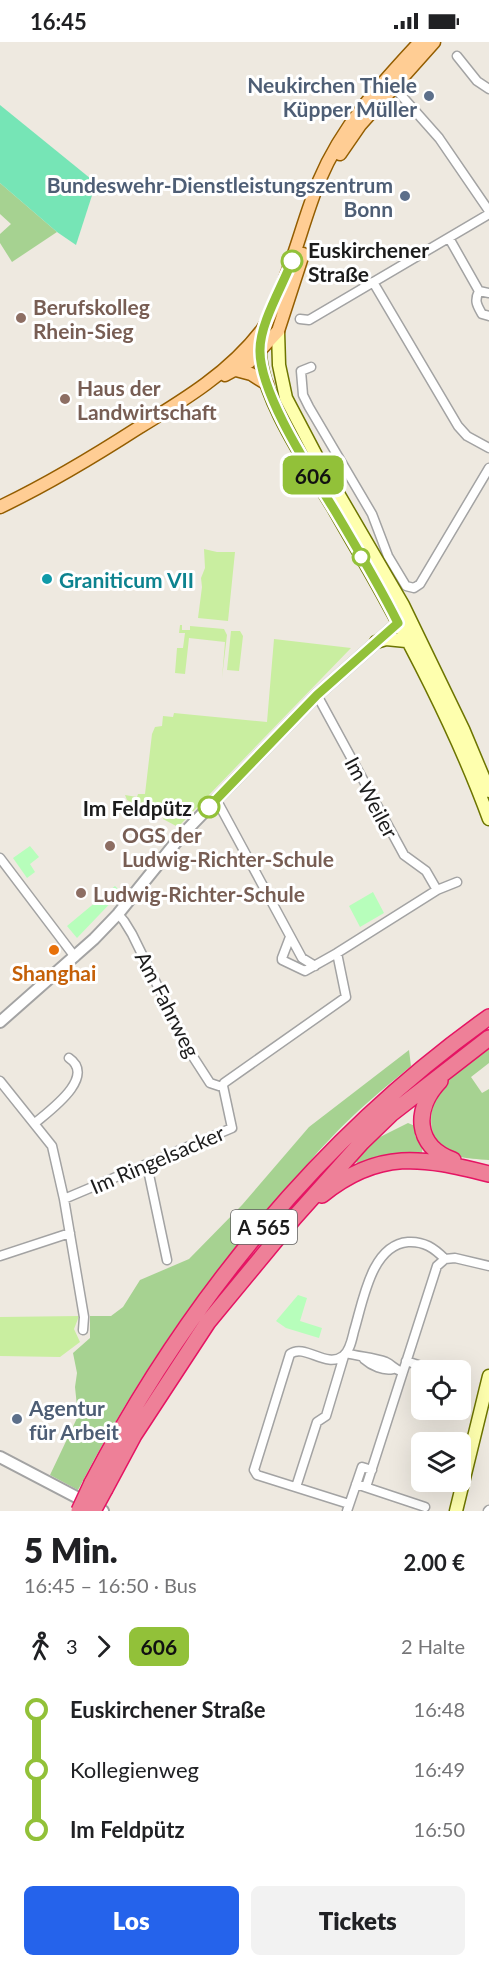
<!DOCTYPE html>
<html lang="de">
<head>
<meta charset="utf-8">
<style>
  :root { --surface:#fff; --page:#f2f2f2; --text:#202124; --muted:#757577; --accent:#2563eb }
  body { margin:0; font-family:Lato,sans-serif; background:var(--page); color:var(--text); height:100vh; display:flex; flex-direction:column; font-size:22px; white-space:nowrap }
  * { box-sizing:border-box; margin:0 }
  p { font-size:20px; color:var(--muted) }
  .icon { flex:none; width:33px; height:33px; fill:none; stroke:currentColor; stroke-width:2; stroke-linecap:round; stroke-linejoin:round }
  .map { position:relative; height:1469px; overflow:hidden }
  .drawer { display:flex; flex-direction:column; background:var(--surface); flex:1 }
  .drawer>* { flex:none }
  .badge { padding:0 12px; border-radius:9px; font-size:21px; line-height:39px }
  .fabs { position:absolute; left:411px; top:1318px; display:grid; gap:12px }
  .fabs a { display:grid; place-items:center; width:60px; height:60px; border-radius:9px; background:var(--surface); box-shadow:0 6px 24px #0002; font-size:30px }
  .map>.badge { position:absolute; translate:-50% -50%; box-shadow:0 0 0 3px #fff }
  .legs { display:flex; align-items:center; gap:9px; height:66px; padding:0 24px; font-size:20px }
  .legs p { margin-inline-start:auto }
  .head { display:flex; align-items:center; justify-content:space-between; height:102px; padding:0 24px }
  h1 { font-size:33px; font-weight:800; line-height:45px }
  .button { display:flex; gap:12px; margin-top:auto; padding:12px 24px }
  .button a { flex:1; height:69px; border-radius:9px; background:var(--accent); color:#fff; font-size:24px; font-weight:800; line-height:69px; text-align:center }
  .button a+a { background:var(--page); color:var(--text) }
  ul { padding:0 24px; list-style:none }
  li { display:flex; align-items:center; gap:21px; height:60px; font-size:22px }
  li i { display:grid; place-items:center; width:9px; height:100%; margin:0 8px; background:currentColor }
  li i::after { content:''; width:15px; height:15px; margin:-8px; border:4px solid; border-radius:50%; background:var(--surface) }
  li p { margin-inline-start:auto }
  li:first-child i { background:linear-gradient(#0000 50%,currentColor 0) }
  li:last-child i { background:linear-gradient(currentColor 50%,#0000 0) }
  .status { display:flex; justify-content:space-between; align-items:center; height:42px; padding:0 30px; background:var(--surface); direction:ltr }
  .status svg { height:16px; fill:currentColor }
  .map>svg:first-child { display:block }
  .grass { fill:#c9eea0 }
  .forest { fill:#a6d291 }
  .park { fill:#b7febb }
  .pitch { fill:#76e5b6 }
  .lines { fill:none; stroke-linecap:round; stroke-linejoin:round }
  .minor-casing { stroke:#a3a3a3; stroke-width:11 }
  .tertiary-casing { stroke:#a3a3a3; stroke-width:14 }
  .secondary-casing { stroke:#6d7500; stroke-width:15 }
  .primary-casing { stroke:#935d00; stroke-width:15 }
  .motorway-casing { stroke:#e51463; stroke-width:18 }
  .minor { stroke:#fff; stroke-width:8 }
  .tertiary { stroke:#fff; stroke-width:10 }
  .secondary { stroke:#feffae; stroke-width:12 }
  .primary { stroke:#ffcd94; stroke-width:12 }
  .motorway { stroke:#ee8098; stroke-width:15 }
  .motorway-bridge-casing { stroke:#e51463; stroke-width:18; stroke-linecap:butt }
  .motorway-bridge { stroke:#ee8098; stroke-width:15 }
  .line-1-casing { stroke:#fff; stroke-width:14 }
  .line-1 { stroke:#92c139; stroke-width:9 }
  .service-dot { fill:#5c6f8a; stroke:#fff; stroke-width:2 }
  .stop-1-dot { fill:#fff; stroke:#92c139; stroke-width:3 }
  .education-dot { fill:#8d6e63; stroke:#fff; stroke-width:2 }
  .culture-dot { fill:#0f9aa8; stroke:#fff; stroke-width:2 }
  .food-dot { fill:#e8710a; stroke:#fff; stroke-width:2 }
  .labels { text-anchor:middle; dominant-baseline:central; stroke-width:6; stroke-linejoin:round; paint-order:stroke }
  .shield { fill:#fff; stroke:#606060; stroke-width:1.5 }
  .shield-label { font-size:20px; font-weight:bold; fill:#1c1c1c }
  .service-label { font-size:21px; font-weight:bold; fill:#4e5e75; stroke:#fff; text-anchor:end }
  .stop-label { font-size:21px; font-weight:bold; fill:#1c1c1c; stroke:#fff; text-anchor:start }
  .education-label { font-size:21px; font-weight:bold; fill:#785e54; stroke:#fff; text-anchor:start }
  .culture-label { font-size:21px; font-weight:bold; fill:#0d838f; stroke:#fff; text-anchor:start }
  .street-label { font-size:21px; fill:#1c1c1c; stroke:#fff }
  .food-label { font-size:21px; font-weight:bold; fill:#c56008; stroke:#fff }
</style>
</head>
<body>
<div class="status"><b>16:45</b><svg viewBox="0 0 49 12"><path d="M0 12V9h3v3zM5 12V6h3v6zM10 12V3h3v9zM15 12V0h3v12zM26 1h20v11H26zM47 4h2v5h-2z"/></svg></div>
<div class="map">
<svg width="489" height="1469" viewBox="0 0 489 1469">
  <rect width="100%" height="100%" fill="#eee9e0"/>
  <path class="grass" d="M204,507l13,3h18l-7,69 -30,-3 4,-31 -1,-9 4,-10z
    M180,583h2v5h8v-4l34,3 3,6 -5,43 3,-36 -36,-4 -4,36 -10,-1 2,-25h6l2,-15h-6z
    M231,589h9l3,5 -4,35 -12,-1z
    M274,597l77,9 -173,179 -15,-8 1,-2 -6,-3 2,-4 -4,-2 -3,5 -26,-13 -2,-5 12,2 1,-3h7l7,-60 3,-7 7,-1 1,-10 10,1 1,-4 93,9z
    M79,1274l-5,13 6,13 -20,15 -60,-1v-39z"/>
  <path class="forest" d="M0,141l57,49 -45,30 -12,-19v-9l11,-10 -11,-10z
    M489,1007v14l-18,14 11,16 7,-4v71c-11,-1 -22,-1 -32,-4 -29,-9 -32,-42 -17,-65 9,-14 35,-32 49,-42z
    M409,1008l2,16c-28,23 -56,46 -81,73 -15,15 -28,32 -42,48 -85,93 -152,191 -210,303l-28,-15 28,-59 -3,-29 2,-14 -4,-20 17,-15v-22h21l12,-9 17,-27 49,-21 53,-54 67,-78z
    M408,1081l7,3v10l8,7 -1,10 -63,12 -3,-3v-5l14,-15z"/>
  <path class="park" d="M30,804l9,11 -9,7 5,8 -8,6 -14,-20z
    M115,844l6,6 -44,46 -10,-12z
    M373,850l11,21 -24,14 -11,-21z
    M298,1253l9,3 -7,23 22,7 -3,10 -33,-10 -10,-7z"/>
  <path class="pitch" d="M0,63l96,78 -20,62 -19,-13 -57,-49z"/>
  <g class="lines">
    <g class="minor-casing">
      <path id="minor" d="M457,14l20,25 12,8
        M392,43l47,53 50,73
        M449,196l30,53
        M373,240l85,144 9,10 22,12
        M489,251l-10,-2c-5,10 -2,14 3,23l7,2
        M300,277l9,1 180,-106
        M311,325l-10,4 2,24 6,12 63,107 16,42 18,30 8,2 6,-4 69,-116
        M317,653l87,160 22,16 11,19
        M216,757l86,159 13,8
        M0,816l75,99
        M118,872l6,7 8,13 58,118 20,31 9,3h4
        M290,895l-8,21v2l23,11 32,-18
        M0,1039l52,65 12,53 20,118 -1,13
        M35,1081c14,-12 62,-46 34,-65
        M147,1123l20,95
        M64,1157l168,-71 -9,-42 1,-3 122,-86 -9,-44 100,-63 20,-8
        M0,1214l70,-23
        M346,1311c14,4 27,4 40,9 7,3 7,7 17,10
        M364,1317c8,7 19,12 29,10
        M406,1319l31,10
        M356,1442l69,23
        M296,1445l21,-65 9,-6 18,-60
        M366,1445l71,-221 8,-7 10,-1 34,8
        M349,1462l-92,-29 -3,-5 36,-116c15,-11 36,15 53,2 7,-5 9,-17 11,-25 9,-29 17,-86 54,-89 16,-1 26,6 37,17
        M347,1469l15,-44 10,3
        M488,1469l1,-1"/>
    </g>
    <g class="tertiary-casing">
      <path id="tertiary" d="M0,980l94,-83 24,-25 63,-78 83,-86 53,-55 81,-72
        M0,1415l103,54"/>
    </g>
    <g class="secondary-casing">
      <path id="secondary" d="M278,289l1,34 7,33 32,61 85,146 60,124 26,62
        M260,303c-4,46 50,124 74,164 18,32 37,63 54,95 38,69 74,141 101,215
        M376,600l10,-3 20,2
        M456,1469l33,-135"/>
    </g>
    <g class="primary-casing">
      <path id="primary" d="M340,112l20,-29 74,-83
        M236,328l15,4 16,10
        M225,333l24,-13 29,-31 25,-77
        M0,465c48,-23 93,-50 138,-79 46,-28 91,-55 124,-98 6,-8 10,-20 14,-29 18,-39 27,-81 43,-120 23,-55 61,-96 101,-139"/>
    </g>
    <g class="motorway-casing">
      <path id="motorway" d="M440,1039c-26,27 -26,65 13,79
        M322,1153c57,-46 100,-38 167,-21
        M92,1441c95,-182 230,-347 397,-466
        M105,1447l29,-54 74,-113 86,-104 68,-76 29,-28 98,-76"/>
    </g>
    <use href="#minor" class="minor"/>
    <use href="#tertiary" class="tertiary"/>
    <use href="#secondary" class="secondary"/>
    <use href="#primary" class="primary"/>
    <use href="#motorway" class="motorway"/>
    <g class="motorway-bridge-casing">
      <path id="motorway-bridge" d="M79,1469l13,-28
        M93,1469l12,-22"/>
    </g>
    <use href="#motorway-bridge" class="motorway-bridge"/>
  </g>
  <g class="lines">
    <g class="line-1-casing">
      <path id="line-1" d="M209,765l108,-112 81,-72c-19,-38 -41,-75 -63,-112 -23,-38 -76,-118 -75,-161 0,-27 22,-63 32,-89"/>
    </g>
    <use href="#line-1" class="line-1"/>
  </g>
  <g class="service-dot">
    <circle cx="429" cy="54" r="6"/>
    <circle cx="405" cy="154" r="6"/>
    <circle cx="17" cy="1377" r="6"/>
  </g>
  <g class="stop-1-dot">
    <circle cx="292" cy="219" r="10"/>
    <circle cx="361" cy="515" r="8"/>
    <circle cx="209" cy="765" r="10"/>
  </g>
  <g class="education-dot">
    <circle cx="21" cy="276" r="6"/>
    <circle cx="65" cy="357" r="6"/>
    <circle cx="110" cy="804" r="6"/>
    <circle cx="81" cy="851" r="6"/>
  </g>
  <circle class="culture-dot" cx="47" cy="537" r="6"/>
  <circle class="food-dot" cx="54" cy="908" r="6"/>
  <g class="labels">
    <rect class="shield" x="231" y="1168" width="66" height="34" rx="4.5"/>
    <g class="shield-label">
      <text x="264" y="1185">A 565</text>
    </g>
    <g class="service-label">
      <text x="417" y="42">Neukirchen Thiele<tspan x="417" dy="24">Küpper Müller</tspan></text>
      <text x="393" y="142">Bundeswehr-Dienstleistungszentrum<tspan x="393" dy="24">Bonn</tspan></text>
      <text x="29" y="1365" text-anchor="start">Agentur<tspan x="29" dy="24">für Arbeit</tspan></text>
    </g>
    <g class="stop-label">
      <text x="308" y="207">Euskirchener<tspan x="308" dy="24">Straße</tspan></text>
      <text x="192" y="765" text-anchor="end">Im Feldpütz</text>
    </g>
    <g class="education-label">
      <text x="33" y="264">Berufskolleg<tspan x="33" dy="24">Rhein-Sieg</tspan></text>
      <text x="77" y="345">Haus der<tspan x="77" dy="24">Landwirtschaft</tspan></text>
      <text x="122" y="792">OGS der<tspan x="122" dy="24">Ludwig-Richter-Schule</tspan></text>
      <text x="93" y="851">Ludwig-Richter-Schule</text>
    </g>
    <g class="culture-label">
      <text x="59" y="537">Graniticum VII</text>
    </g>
    <g class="street-label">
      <text transform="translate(372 755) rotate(62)">Im Weiler</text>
      <text transform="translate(168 962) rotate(63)">Am Fahrweg</text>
      <text transform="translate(157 1117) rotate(-23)">Im Ringelsacker</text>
    </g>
    <g class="food-label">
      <text x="54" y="930">Shanghai</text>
    </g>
  </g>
</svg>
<div class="fabs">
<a><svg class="icon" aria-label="locate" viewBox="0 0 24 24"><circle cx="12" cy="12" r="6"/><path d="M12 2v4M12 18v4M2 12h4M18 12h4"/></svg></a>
<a><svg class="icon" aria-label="layers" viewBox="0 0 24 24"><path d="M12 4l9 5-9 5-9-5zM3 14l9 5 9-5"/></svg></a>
</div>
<b class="badge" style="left:313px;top:433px;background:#92c139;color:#111">606</b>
</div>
<section class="drawer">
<div class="head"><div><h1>5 Min.</h1><p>16:45 – 16:50 · Bus</p></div><b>2.00 €</b></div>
<div class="legs"><svg class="icon" aria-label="walk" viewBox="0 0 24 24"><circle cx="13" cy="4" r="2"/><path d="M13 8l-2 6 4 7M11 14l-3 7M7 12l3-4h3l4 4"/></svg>3<svg class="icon" aria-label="forward" viewBox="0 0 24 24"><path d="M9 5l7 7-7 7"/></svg><b class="badge" style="background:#92c139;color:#111">606</b><p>2 Halte</p></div>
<ul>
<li><i style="color:#92c139"></i><b>Euskirchener Straße</b><p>16:48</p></li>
<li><i style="color:#92c139"></i><span>Kollegienweg</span><p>16:49</p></li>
<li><i style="color:#92c139"></i><b>Im Feldpütz</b><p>16:50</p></li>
</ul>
<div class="button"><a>Los</a><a>Tickets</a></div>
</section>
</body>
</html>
